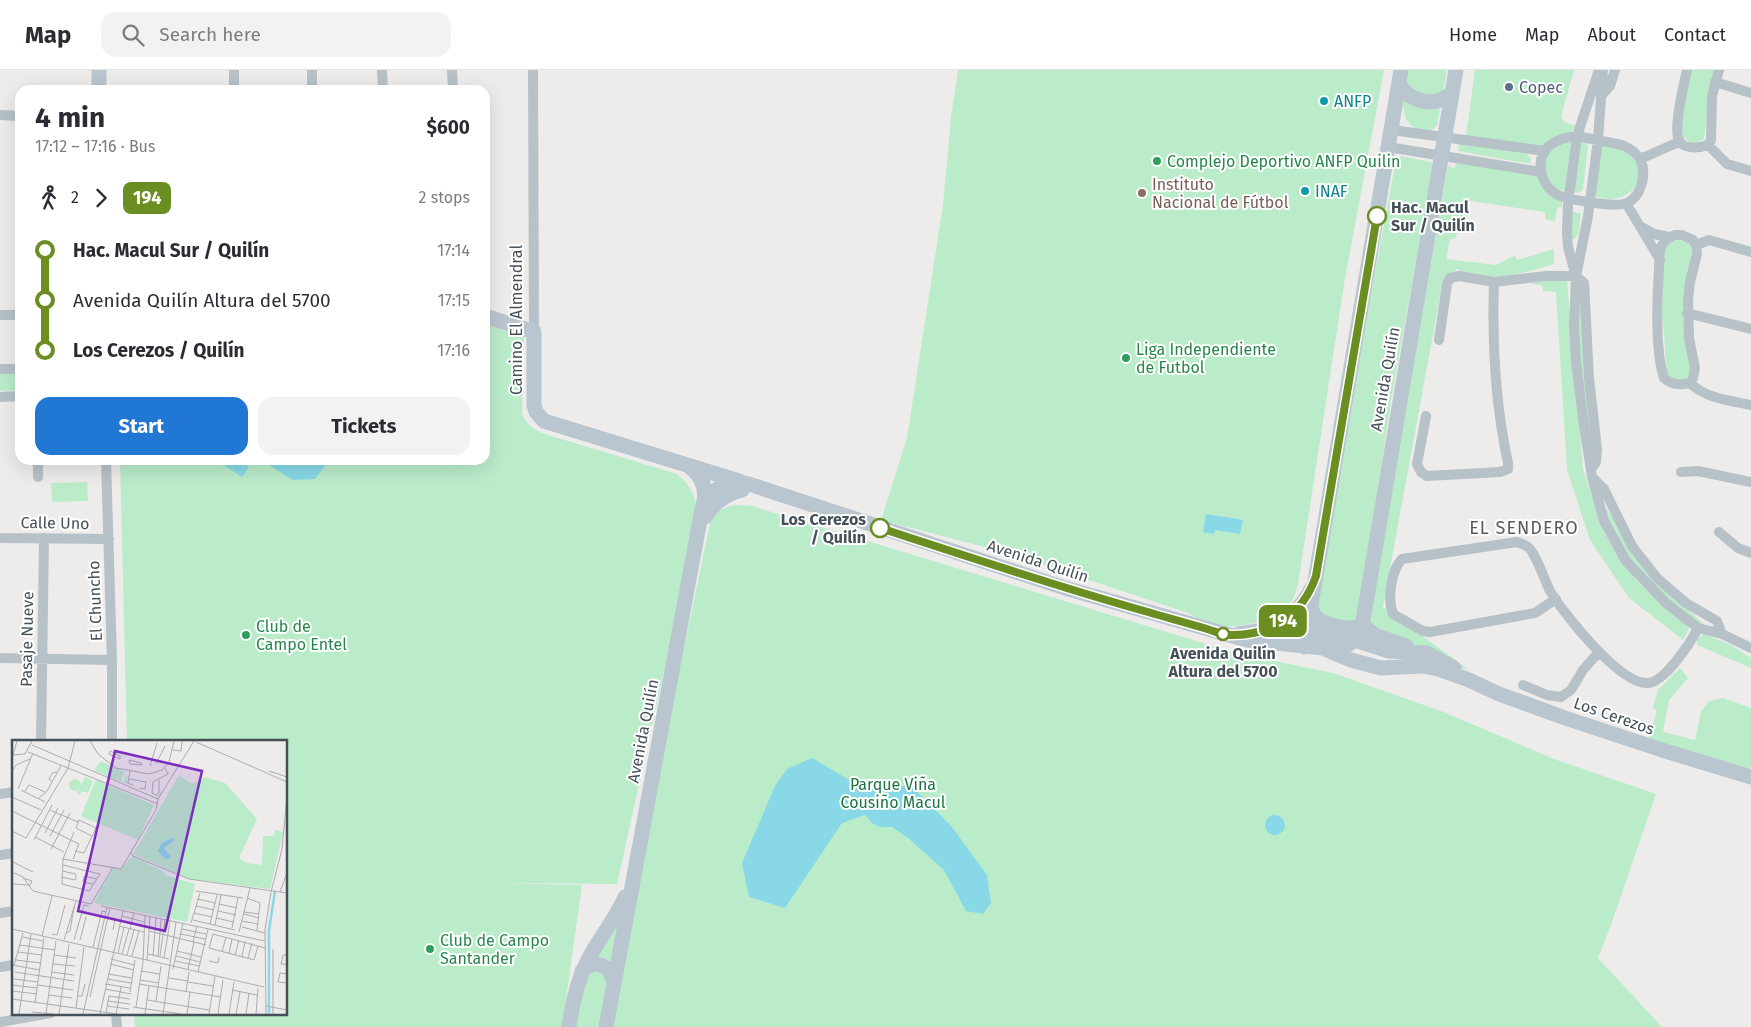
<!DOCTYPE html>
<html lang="en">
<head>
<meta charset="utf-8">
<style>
  :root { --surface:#fff; --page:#f2f2f3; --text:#2b2b33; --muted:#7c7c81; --line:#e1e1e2; --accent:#2078d4 }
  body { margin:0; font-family:"Fira Sans",sans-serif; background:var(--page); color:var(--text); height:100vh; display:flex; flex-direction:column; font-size:19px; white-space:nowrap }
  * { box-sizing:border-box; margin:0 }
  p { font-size:16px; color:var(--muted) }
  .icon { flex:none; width:28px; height:28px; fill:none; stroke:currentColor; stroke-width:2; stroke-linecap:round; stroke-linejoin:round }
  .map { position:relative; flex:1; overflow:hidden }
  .sheet { position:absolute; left:15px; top:15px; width:475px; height:380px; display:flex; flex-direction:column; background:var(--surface); border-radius:15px; box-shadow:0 5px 20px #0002 }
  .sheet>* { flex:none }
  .badge { padding:0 10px; border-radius:8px; font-size:18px; line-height:32px }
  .map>.badge { position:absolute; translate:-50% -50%; box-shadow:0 0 0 2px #fff }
  .legs { display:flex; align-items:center; gap:8px; height:55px; padding:0 20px; font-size:16px }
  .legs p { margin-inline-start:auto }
  .headline { display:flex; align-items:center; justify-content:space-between; height:85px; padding:0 20px }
  h1 { font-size:28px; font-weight:700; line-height:38px }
  .cta { display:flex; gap:10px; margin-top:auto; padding:10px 20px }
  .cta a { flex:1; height:58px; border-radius:15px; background:var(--accent); color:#fff; font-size:20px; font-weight:700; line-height:58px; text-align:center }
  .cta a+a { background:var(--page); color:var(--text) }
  ul { padding:0 20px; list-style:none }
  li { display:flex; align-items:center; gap:18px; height:50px; font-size:19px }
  li i { display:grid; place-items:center; width:8px; height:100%; margin:0 6px; background:currentColor }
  li i::after { content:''; width:12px; height:12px; margin:-6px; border:4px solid; border-radius:50%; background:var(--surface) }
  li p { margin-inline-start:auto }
  li:first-child i { background:linear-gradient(#0000 50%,currentColor 0) }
  li:last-child i { background:linear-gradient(currentColor 50%,#0000 0) }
  header { display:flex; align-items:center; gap:30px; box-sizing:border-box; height:70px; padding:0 25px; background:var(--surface); border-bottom:1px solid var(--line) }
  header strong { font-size:24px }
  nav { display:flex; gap:28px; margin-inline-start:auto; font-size:18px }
  .search { width:350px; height:45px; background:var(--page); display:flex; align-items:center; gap:12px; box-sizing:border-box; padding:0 18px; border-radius:15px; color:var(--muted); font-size:19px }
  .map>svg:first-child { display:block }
  .green { fill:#baecca }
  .water { fill:#88d8e7 }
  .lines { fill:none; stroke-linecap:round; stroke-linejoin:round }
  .street { stroke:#b7c1c8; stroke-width:10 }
  .secondary { stroke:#b9c5cf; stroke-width:15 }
  .line-1-casing { stroke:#fff; stroke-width:11 }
  .line-1 { stroke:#6b8e23; stroke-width:8 }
  .service-dot { fill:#5c6f8a; stroke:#fff; stroke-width:2 }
  .culture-dot { fill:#0f9aa8; stroke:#fff; stroke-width:2 }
  .leisure-dot { fill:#2e9e5b; stroke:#fff; stroke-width:2 }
  .education-dot { fill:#8d6e63; stroke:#fff; stroke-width:2 }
  .stop-1-dot { fill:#fff; stroke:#6b8e23; stroke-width:2.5 }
  .labels { text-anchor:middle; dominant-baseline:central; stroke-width:4; stroke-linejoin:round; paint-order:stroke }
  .service-label { font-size:16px; fill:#4e5e75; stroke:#fff; text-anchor:start }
  .culture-label { font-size:16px; fill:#0d838f; stroke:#fff; text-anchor:start }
  .leisure-label { font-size:16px; fill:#27864d; stroke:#fff; text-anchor:start }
  .education-label { font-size:16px; fill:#785e54; stroke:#fff; text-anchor:start }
  .stop-label { font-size:16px; font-weight:bold; fill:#455058; stroke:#fff; text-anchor:start }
  .street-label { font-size:16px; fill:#455058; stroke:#fff }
  .park-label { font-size:16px; fill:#1a7542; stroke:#fff }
  .neighbourhood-label { font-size:18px; letter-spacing:1px; fill:#585c60; stroke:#fff }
  .inset-river { fill:none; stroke:#88d8e7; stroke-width:2.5 }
  .inset-road { fill:none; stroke:#aaadb0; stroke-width:1 }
  .view { fill:#7b2cbf; fill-opacity:0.15; stroke:#7b2cbf; stroke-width:2.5 }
  .inset-edge { fill:none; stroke:#455058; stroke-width:2.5 }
</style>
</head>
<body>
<header>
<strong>Map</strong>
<div class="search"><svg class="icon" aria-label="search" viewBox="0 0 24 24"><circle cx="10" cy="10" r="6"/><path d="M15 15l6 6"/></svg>Search here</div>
<nav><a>Home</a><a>Map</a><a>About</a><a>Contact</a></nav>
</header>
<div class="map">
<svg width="1751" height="957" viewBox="0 0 1751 957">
  <rect width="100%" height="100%" fill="#eeebeb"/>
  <path class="green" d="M958,0h426l-39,208 -47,306c-1,5 -3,10 -5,15 -10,18 -48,29 -67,27 -15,-2 -28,-8 -41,-14l-174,-58 -130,-34 26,-82 36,-233 8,-88z
    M1408,0h39l-10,55 -6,6c-5,0 -11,0 -15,-2 -20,-10 -11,-42 -8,-59z
    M1475,0h99l-13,46 3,6 15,5 -37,21 -76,-12z
    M1691,0h24l-4,15 -7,54 -6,3 -8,1 -10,-9z
    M1565,70l6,2 -6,50 -14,-7 -5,-6 -2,-21 2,-6z
    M1583,72l3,1 2,3 -5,43 -4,4 -5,-2 6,-47z
    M1459,73l68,11 4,5 -1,4h-5l-67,-12z
    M1602,76c9,2 19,2 26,7 27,20 3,56 -33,43z
    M1400,86l31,6 2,5 -41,228 -34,225 -5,5 -38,-12 -2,-9 83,-445z
    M1456,90l82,14 24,24v9l-5,1 -2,13 -10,-2v-7l-75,-11 -5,29 -7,-1 -3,10h-5l-4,20 50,6 19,-10 2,5 37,-11v15c-30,9 -67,21 -97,5l-14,11 -60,327 87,64 -94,-31 -7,-5 2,-29 77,-440 7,2z
    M1572,142l9,1 -2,18 -4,8 -4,1z
    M1679,170l11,4c5,10 -4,30 -5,42 -5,29 1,56 6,83 -2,14 -15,13 -24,5l-4,-52 -1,-3 2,-71 5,-7z
    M1564,209l3,2 16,188 21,64 33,48 49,42 3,6 -6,11 -54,-42 -39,-58 -23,-70 -11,-178 -13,-1v-5l-13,-3z
    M1581,215l11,173 -12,-96 -2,-36z
    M485,254l39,13 -2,77c5,11 11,15 23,20l132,40c15,12 20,25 21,44l-81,366 -119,-1 84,2 -20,142h-427l-1,-14h152v-272h-159l-7,-281h365z
    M0,304h20v16l-20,1z
    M87,412l1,19 -36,1 -1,-19z
    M1601,431l55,80 52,47 -9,-1 -72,-67 -22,-39z
    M738,435l15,1 12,4 471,143 97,20 108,38 113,48 102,35 -45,131 -13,33 64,69h-1049l62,-336 35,-168c7,-12 14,-17 28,-18z
    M1704,564l25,10 22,14v10l-54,-23v-6z
    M1680,598l8,10 -19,22 -6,32 32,8 6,-28 8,-11 14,-3 28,10v56l-3,10 -100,-33 9,-30 -4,-4 5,-17z
    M618,856l-7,39 -16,-5z
    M595,899l13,8 -6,50h-26c3,-16 6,-48 19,-58z"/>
  <path class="water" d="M229,390h9l11,7 -7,10 -17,-11z
    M261,390h68l-14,19 -22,1z
    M1206,444l37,6 -3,14 -25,-4 -1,4 -11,-2z
    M812,688l54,32 45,-5 41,42 35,48 4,28 -8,11 -17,-3 -22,-41 -36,-32 -16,-11h-12l-8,-4 -7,-8 -23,8 -57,85 -36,-11 -7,-34 33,-77 12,-17z
    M1265 755a10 10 0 1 1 20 0a10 10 0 1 1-20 0Z"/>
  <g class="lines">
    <path class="street" d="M312,0v20
      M382,0l1,20
      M452,0l1,20
      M533,0l1,262
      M1603,0l-5,70 -10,76 -12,60 -2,51 2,35 8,64 8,51 12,44 22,40 40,42 32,25 24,6 29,14
      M1687,0c-3,14 -14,58 -8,70 4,10 20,8 29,5l3,-5 1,-44 7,-26
      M1715,12l36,11
      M234,20v-20
      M1601,26l9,-10 5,-16
      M0,45l20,1
      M1392,60l153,21
      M1577,66l45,9c7,3 14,7 18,14 7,14 2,37 -13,44 -10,5 -58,-3 -69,-8 -8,-4 -14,-12 -16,-20 -7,-26 13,-37 35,-39z
      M1708,75l19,19 24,7
      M1388,77l153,25
      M1640,89l39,-17
      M1626,133l34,57
      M1640,156l14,8 15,3
      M1675,165h7l11,5 3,5 1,9 -7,28 -2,18 1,38 6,30 -2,10 -3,5c-10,2 -18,2 -26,-5 -9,-27 -7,-78 -5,-108 0,-7 0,-16 2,-23 3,-6 8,-10 14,-12z
      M1696,175l13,-5 42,12
      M1575,203l-7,-26 -1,-14 1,-29 9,-68 22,-66
      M1576,206l8,7 5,95 8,71 -1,13 -5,7
      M1687,243l64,16
      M0,245h20
      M1439,270l8,-56 3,-6 9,-2 35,6 52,-6h30
      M0,299h20
      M1690,313c15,15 40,18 61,22
      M0,327l20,-1
      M1426,346l-9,48 4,8 6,4 73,-4 8,-3v-6c-13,-60 -16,-121 -14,-181
      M38,390v17
      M106,390l6,200v81
      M1681,402l17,-1 53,11
      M1593,408l11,11 28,57 25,32 29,25 31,18 5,13
      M1719,462l19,16 13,5
      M0,468l109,1
      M1556,529l-21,14 -105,19 -7,-1 -30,-17c-6,-16 -2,-43 9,-55l115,-17c3,1 8,3 11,5 7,5 17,34 22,44 14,23 70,94 98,92 17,-1 43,-41 50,-55
      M0,588l112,2
      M1523,615l24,10 14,2 10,-7 12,-20 16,-18
      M41,671l3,-203
      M0,724l14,-2
      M0,785l14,-2
      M0,843l14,-2
      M0,897l14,-2
      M116,943l1,14
      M0,952l51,-9"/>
    <path class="secondary" d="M99,0v20
      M1399,14c12,19 35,24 53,9
      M485,246l49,16v73l2,7 8,9 195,60
      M704,431c11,-14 27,-21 45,-17l316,104 182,52 76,8 26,-4 6,-4 6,-9 5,-28 90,-533
      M705,447c9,-14 20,-23 37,-27
      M1311,538l4,9c10,8 36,15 47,8
      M1362,555l13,10 31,11
      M1269,559c18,-9 33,-21 42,-40
      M1239,564l30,-5 38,2 48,9 34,11 38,2 27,15
      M1304,577l97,-577
      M1325,579l26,11 30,8 42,-2 15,3 31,11 30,14 66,24 97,32 89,27
      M582,901l9,-7c14,-1 21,7 23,20
      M569,957c3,-23 8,-46 19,-67 11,-22 27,-40 37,-63
      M606,957l96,-518c6,-17 2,-31 -12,-42"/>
  </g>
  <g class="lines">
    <g class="line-1-casing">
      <path id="line-1" d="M880,458c89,29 178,59 268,84 20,6 39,11 59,17 7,2 15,6 22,6 42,1 73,-19 87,-59l61,-360"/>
    </g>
    <use href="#line-1" class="line-1"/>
  </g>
  <circle class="service-dot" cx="1509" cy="17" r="5"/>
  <g class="culture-dot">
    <circle cx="1324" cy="31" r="5"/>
    <circle cx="1305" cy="121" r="5"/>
  </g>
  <g class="leisure-dot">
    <circle cx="1157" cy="91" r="5"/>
    <circle cx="1126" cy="288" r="5"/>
    <circle cx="246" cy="565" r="5"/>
    <circle cx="430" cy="879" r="5"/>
  </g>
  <circle class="education-dot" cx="1142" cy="123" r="5"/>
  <g class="stop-1-dot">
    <circle cx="1377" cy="146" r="9"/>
    <circle cx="880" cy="458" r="9"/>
    <circle cx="1223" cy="564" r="6"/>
  </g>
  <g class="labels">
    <g class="service-label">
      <text x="1519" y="17">Copec</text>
    </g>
    <g class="culture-label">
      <text x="1334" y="31">ANFP</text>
      <text x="1315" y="121">INAF</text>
    </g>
    <g class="leisure-label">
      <text x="1167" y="91">Complejo Deportivo ANFP Quilin</text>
      <text x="1136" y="279">Liga Independiente<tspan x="1136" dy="18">de Futbol</tspan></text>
      <text x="256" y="556">Club de<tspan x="256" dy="18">Campo Entel</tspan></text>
      <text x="440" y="870">Club de Campo<tspan x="440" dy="18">Santander</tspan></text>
    </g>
    <g class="education-label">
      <text x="1152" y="114">Instituto<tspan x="1152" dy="18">Nacional de Fútbol</tspan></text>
    </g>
    <g class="stop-label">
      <text x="1391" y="137">Hac. Macul<tspan x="1391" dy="18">Sur / Quilín</tspan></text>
      <text x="866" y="449" text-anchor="end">Los Cerezos<tspan x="866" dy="18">/ Quilín</tspan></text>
      <text x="1223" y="583" text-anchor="middle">Avenida Quilín<tspan x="1223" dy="18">Altura del 5700</tspan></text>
    </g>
    <g class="street-label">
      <text transform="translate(516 250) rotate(-90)">Camino El Almendral</text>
      <text transform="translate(1385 309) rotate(-80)">Avenida Quilín</text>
      <text transform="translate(55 453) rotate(1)">Calle Uno</text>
      <text transform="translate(1038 491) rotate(18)">Avenida Quilín</text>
      <text transform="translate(95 531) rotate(-92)">El Chuncho</text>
      <text transform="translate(27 569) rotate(-89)">Pasaje Nueve</text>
      <text transform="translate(1614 646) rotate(19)">Los Cerezos</text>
      <text transform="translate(643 661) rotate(-79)">Avenida Quilín</text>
    </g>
    <g class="park-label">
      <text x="893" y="714">Parque Viña<tspan x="893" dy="18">Cousiño Macul</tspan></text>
    </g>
    <g class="neighbourhood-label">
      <text x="1524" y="458">EL SENDERO</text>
    </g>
  </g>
  <g transform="translate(12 670)">
    <rect width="275" height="275" fill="#eeebeb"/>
    <path d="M89,21l24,11 -4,7 3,3 3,-9 1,11 28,12 8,-7 -5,8 -42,-17 3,-8 -4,8 -22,-10zM167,35l13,9 13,-7 20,6 32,36 -18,39 7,5 16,2 1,-29h11l1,-6 8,2 -13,57 -81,-10 -56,-25zM73,37l8,4 -5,12 -6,-2 -3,4 -2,-1zM57 45a6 6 0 1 1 12 0a6 6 0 1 1-12 0ZM84,40l58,25 -16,35 -57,-24zM120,116l33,16v3l30,9 -8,38 -93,-19 19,-35 7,2z" fill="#baecca"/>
    <path d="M160,98l3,2 -11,8 7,9 -5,3 -8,-9 4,-8z" fill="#88d8e7"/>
    <path class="inset-river" d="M257,274v-84l6,-39"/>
    <path class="inset-road" d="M78,1l8,13 18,14 33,6 13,-4 7,-8 5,-21M184,2l91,40M20,5l126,54 -2,11 -25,42 2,4 56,23 98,14M161,10l8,1 1,-10M98,11l10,5v3l-11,-5zM16,12l130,52M0,15l13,-1 7,-13M0,18l5,-17M117,20l12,3 1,2 -12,-1zM144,24l9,-18M138,26l7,-23M0,31l4,-6 14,-6M118,31l-2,12 5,2M257,31l18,6M117,39l17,3 -1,7 -5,-1M147,40v12l-3,3 -4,-2 1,-11 15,-8 -3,-6M40,41l-3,-2 4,-7 4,1M6,49l15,-36M9,50l24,12M13,51l4,-6 16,7M0,57l29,13M26,59l9,-8 14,-25M146,59l36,-58M38,70l28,12M0,71l67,33M0,91l14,7 42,-70 7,-27M62,92l-11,27 58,10 10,-17M33,93l13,-25M38,96l14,-26M23,97l29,15M22,100l18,-35M39,109l19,-36M63,111l9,2 12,-25 -17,-8 -3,8 16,8M61,119l6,-15M1,122l20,10M51,125l37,9 -11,17 -27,-7 1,-25M0,132l11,5 10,14 58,13 22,-37M49,137l14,3 1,-3v-3l-14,-3M11,138l9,3 -3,6M0,144l16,1M81,144l-10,-2 1,-6 13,3M184,151l47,7M268,152l7,-19M235,158l13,5 -3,28M185,159l18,4M207,164l18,4M89,166l164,35M184,166l18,4M206,171l18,4M232,172l15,2M182,173l18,4M232,174l15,4M110,176l22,6M96,178l7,2 -2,10M204,178l18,4M181,180l42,10M109,181l23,6M230,181l16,3M179,183l9,-30M198,184l7,-29M203,185l6,-30M107,186l25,6M230,187l23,6M220,188l6,-30M0,189l252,58M118,189l4,-16M170,189l24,5M137,191l57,14M227,192l11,-44M55,193l3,-2 4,-24M40,194l5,1 8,-30M169,194l24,5M30,196l10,-40M10,197l21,4M52,200l12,-39M62,200l10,-35 5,1M68,200l6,-23M181,202l4,-16M8,205l35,5M246,206l-4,14 -45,-12 4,-14 52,14M81,207l9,-36 4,1M261,209v65M165,211l24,6M6,212l24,3M210,212l4,-15M106,213l6,-26M110,214l7,-25M136,214l21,5M217,214l3,-15M42,215l22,3M115,215l7,-25M223,215l4,-15M275,215h-4l-2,9h6M120,216l7,-25M141,216l3,-39M148,216l5,-36M164,216l24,6M146,217l3,-38M230,217l3,-16M152,218l6,-37M236,218l4,-15M99,219l23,6M4,220l25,3M135,220l3,-44M163,221l24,5M197,221l9,2 1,-6M41,224l22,2M98,224l24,6M0,225l28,5M2,225l9,-32M161,229l10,-46M176,229l6,-27M129,231l19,3M3,232l59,9M40,232l22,3M186,232l10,-43M96,234l24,4M275,234l-7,-1 -2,9 9,1M157,238l19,3M2,239l24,3M95,239l24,4M128,240l19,3M176,242l25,4M93,244l25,4M127,244l82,13M0,245l25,3M26,245l35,5M93,249l26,5M220,250l25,5M0,251l25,3M174,251l3,-19M118,252l5,-32M37,255l23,3M66,256h4l3,-12M78,257l20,-89M0,259l105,15M135,260l62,10M96,261l22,3M144,261l5,-35M23,263l9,-65M95,266l22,3M254,266l21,4M121,267l48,7M124,267l7,-45 2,-47M64,268l8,-61M20,272l22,2M94,273l3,-17 21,3M7,274l12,-80M34,274l10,-73M47,274l10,-70M71,274l24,-107M88,274l23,-103M104,274l5,-27M133,274l4,-29M151,274l13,-92M175,274l3,-22M197,274l6,-38M206,274l5,-34M217,274l5,-32M224,274l4,-22M234,274l3,-21M244,274l2,-26M254,274l-1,-84 6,-38 11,-43 5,-53"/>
    <path class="view" d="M103,11l87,20 -37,160 -87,-20z"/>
    <rect width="275" height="275" class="inset-edge"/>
  </g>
</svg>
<b class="badge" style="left:1283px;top:551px;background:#6b8e23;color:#fff">194</b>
<section class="sheet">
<div class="headline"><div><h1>4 min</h1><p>17:12 – 17:16 · Bus</p></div><b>$600</b></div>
<div class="legs"><svg class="icon" aria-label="walk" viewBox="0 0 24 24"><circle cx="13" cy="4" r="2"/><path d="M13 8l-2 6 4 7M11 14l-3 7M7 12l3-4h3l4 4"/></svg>2<svg class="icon" aria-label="forward" viewBox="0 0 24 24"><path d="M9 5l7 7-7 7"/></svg><b class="badge" style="background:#6b8e23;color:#fff">194</b><p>2 stops</p></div>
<ul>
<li><i style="color:#6b8e23"></i><b>Hac. Macul Sur / Quilín</b><p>17:14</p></li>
<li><i style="color:#6b8e23"></i><span>Avenida Quilín Altura del 5700</span><p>17:15</p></li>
<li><i style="color:#6b8e23"></i><b>Los Cerezos / Quilín</b><p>17:16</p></li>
</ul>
<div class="cta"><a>Start</a><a>Tickets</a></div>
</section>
</div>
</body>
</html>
